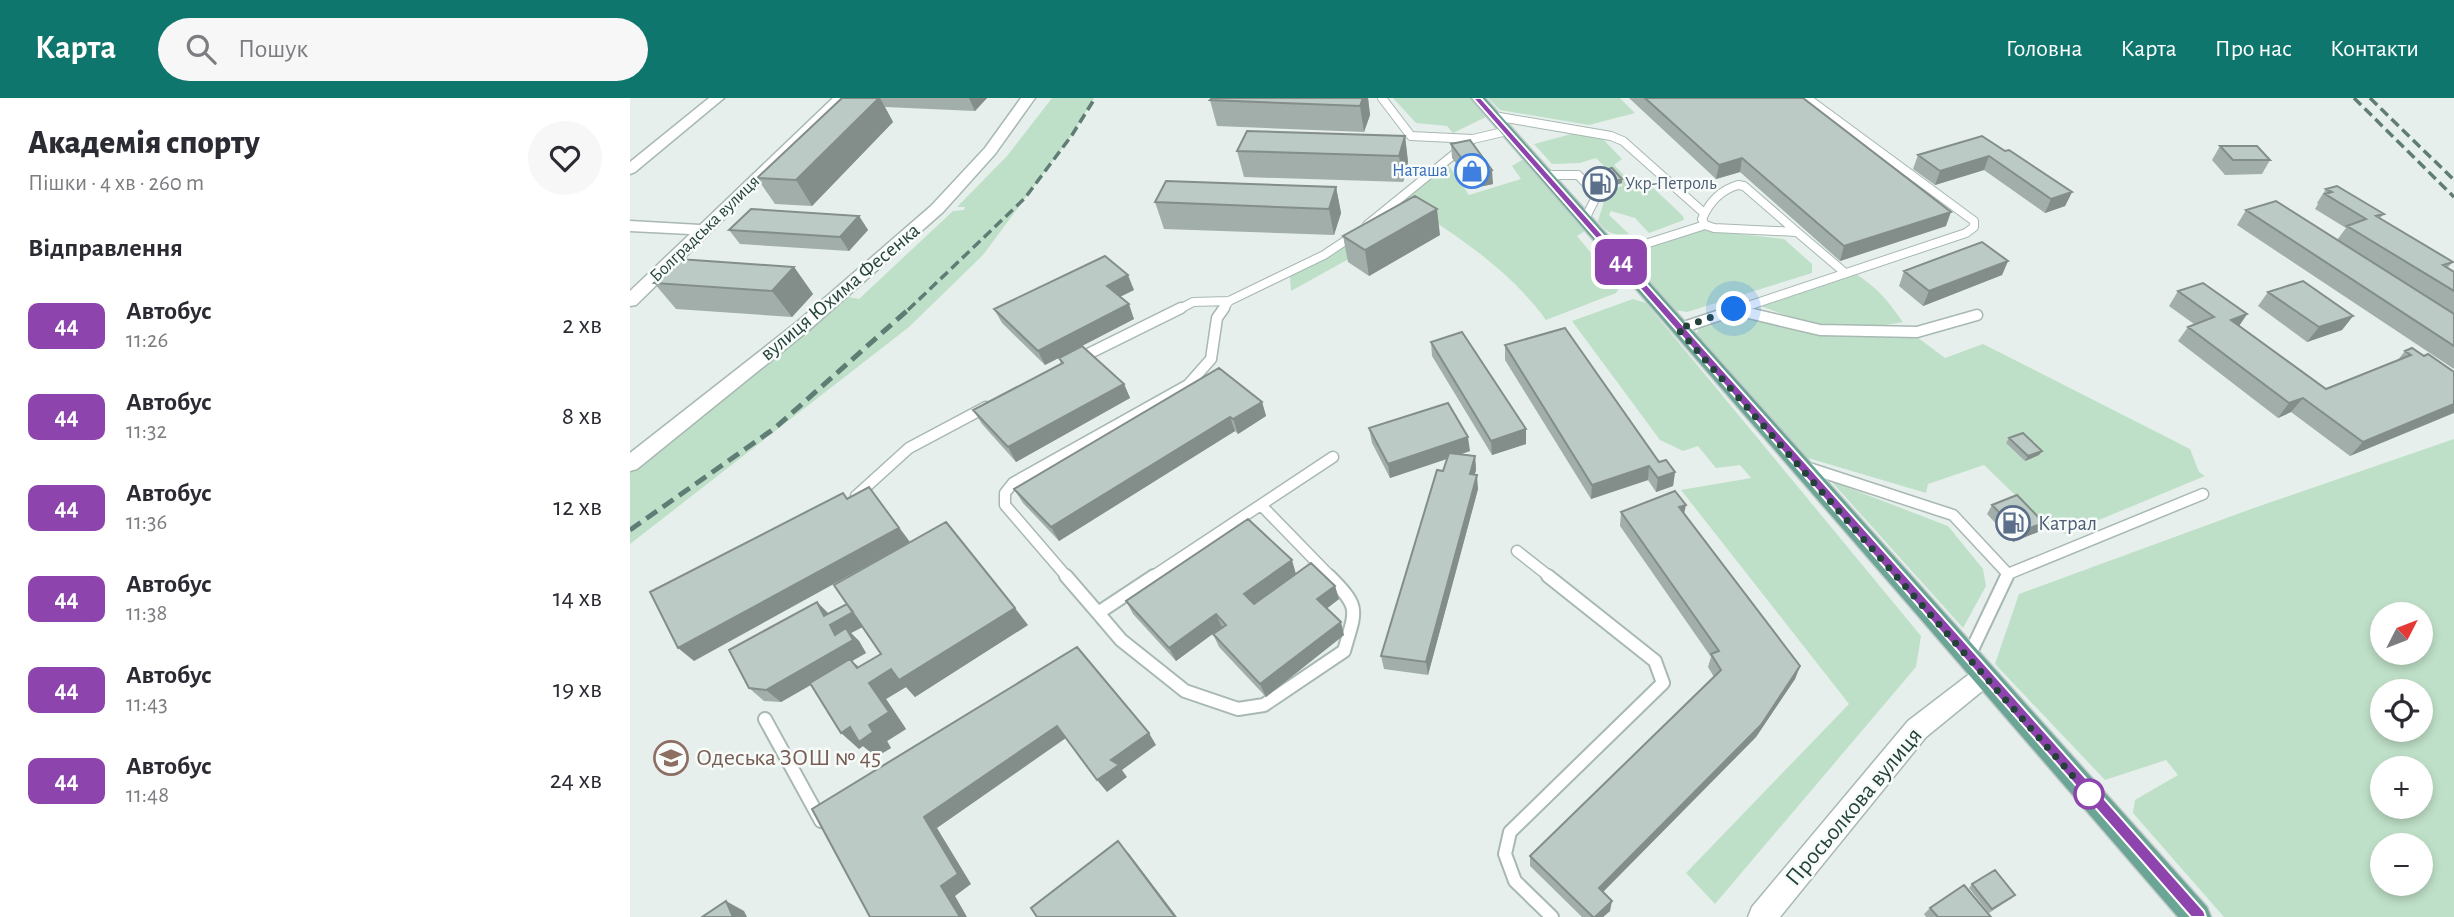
<!DOCTYPE html>
<html lang="uk">
<head>
<meta charset="utf-8">
<style>
  :root { --surface:#fff; --page:#f7f7f7; --text:#2b2b33; --muted:#7c7c81; --accent:#0f766e }
  body { margin:0; font-family:"Alegreya Sans",sans-serif; background:var(--page); color:var(--text); height:100vh; display:flex; flex-direction:column; font-size:26px; white-space:nowrap }
  * { box-sizing:border-box; margin:0 }
  p { font-size:23px; color:var(--muted) }
  .icon { flex:none; width:38px; height:38px; fill:none; stroke:currentColor; stroke-width:2; stroke-linecap:round; stroke-linejoin:round }
  .map { position:relative; flex:1; overflow:hidden }
  .drawer { display:flex; flex-direction:column; background:var(--surface); width:630px }
  .drawer>* { flex:none }
  .badge { padding:0 14px; border-radius:10px; font-size:24px; line-height:46px }
  .needle { width:46px; rotate:48deg }
  .fabs { position:absolute; left:1740px; top:504px; display:grid; gap:14px }
  .fabs a { display:grid; place-items:center; width:63px; height:63px; border-radius:50%; background:var(--surface); box-shadow:0 4px 10px #0003; font-size:35px }
  .you { position:absolute; width:35px; height:35px; margin:-18px; border:5px solid #fff; border-radius:50%; background:#1a73e8; box-shadow:0 0 0 10px #1a73e833 }
  .map>.badge { position:absolute; translate:-50% -50%; box-shadow:0 0 0 4px #fff }
  h2 { padding:0 28px; font-size:26px; line-height:63px }
  .round { display:grid; place-items:center; flex:none; width:74px; height:74px; border-radius:37px; background:var(--page) }
  .summary { display:flex; align-items:center; justify-content:space-between; height:119px; padding:0 28px }
  h1 { font-size:33px; font-weight:800; line-height:52px }
  ul { padding:0; list-style:none }
  li { display:flex; align-items:center; gap:21px; height:91px; padding:0 28px }
  li div { flex:1 }
  li b { display:block; font-size:26px }
  li em { font-style:normal }
  li .badge { min-width:77px; font-weight:700; text-align:center }
  header { display:flex; align-items:center; gap:42px; box-sizing:border-box; height:98px; padding:0 35px; background:var(--accent); color:#fff }
  header strong { font-size:33px }
  nav { display:flex; gap:38px; margin-inline-start:auto; font-size:24px }
  .search { width:490px; height:63px; background:var(--page); display:flex; align-items:center; gap:18px; box-sizing:border-box; padding:0 24px; border-radius:38px; color:var(--muted); font-size:26px }
  main { display:flex; flex:1; min-height:0 }
  .map>svg:first-child { display:block }
  .green { fill:#bfe0c8; fill-rule:evenodd }
  .lines { fill:none; stroke-linecap:round; stroke-linejoin:round }
  .service-far2-casing { stroke:#a8b8b2; stroke-width:10 }
  .service-far1-casing { stroke:#a8b8b2; stroke-width:13 }
  .service-casing { stroke:#a8b8b2; stroke-width:16 }
  .minor-casing { stroke:#a8b8b2; stroke-width:3 }
  .tertiary-casing { stroke:#a8b8b2; stroke-width:3 }
  .primary-casing { stroke:#c2cac8; stroke-width:3 }
  .service-far2 { stroke:#fff; stroke-width:8 }
  .service-far1 { stroke:#fff; stroke-width:10 }
  .service { stroke:#fff; stroke-width:12 }
  .minor { fill:#fff; fill-rule:evenodd }
  .tertiary { fill:#fff; fill-rule:evenodd }
  .primary { fill:#6aa596; fill-rule:evenodd }
  .rail-far1 { stroke:#5f7d75; stroke-width:3.5; stroke-dasharray:10 5; stroke-linecap:butt }
  .rail { stroke:#5f7d75; stroke-width:5; stroke-dasharray:13 7; stroke-linecap:butt }
  .wall { fill:#a1aea9; fill-rule:evenodd }
  .shaded-wall { fill:#838d89 }
  .building { fill:#bbcac4; stroke:#838d89; stroke-width:2 }
  .line { fill:#8e44ad; stroke:#fff; stroke-width:2 }
  .walk { stroke:#24423a; stroke-width:7; stroke-dasharray:0 12.6 }
  .stop-dot { fill:#fff; stroke:#8e44ad; stroke-width:3.5 }
  .labels { text-anchor:middle; dominant-baseline:central; stroke-width:5; stroke-linejoin:round; paint-order:stroke }
  .far-shop-label { font-size:18px; fill:#366cbe; stroke:#f7fbf9; text-anchor:end }
  .far-service-label { font-size:18px; fill:#4e5e75; stroke:#f7fbf9; text-anchor:start }
  .far-street-label { font-size:18px; fill:#24423a; stroke:#f7fbf9 }
  .street-label { font-size:21px; fill:#24423a; stroke:#f7fbf9 }
  .service-label { font-size:21px; fill:#4e5e75; stroke:#f7fbf9; text-anchor:start }
  .near-education-label { font-size:24px; fill:#785e54; stroke:#f7fbf9; text-anchor:start }
  .near-street-label { font-size:24px; fill:#24423a; stroke:#f7fbf9 }
</style>
</head>
<body>
<header>
<strong>Карта</strong>
<div class="search"><svg class="icon" aria-label="search" viewBox="0 0 24 24"><circle cx="10" cy="10" r="6"/><path d="M15 15l6 6"/></svg>Пошук</div>
<nav><a>Головна</a><a>Карта</a><a>Про нас</a><a>Контакти</a></nav>
</header>
<main>
<section class="drawer">
<div class="summary"><div><h1>Академія спорту</h1><p>Пішки · 4 хв · 260 m</p></div><a class="round"><svg class="icon" aria-label="heart" viewBox="0 0 24 24"><path d="M12 20l-8-8c-3-5 5-10 8-4 3-6 11-1 8 4z"/></svg></a></div>
<h2>Відправлення</h2>
<ul>
<li><span class="badge" style="background:#8e44ad;color:#fff">44</span><div><b>Автобус</b><p>11:26</p></div><em>2 хв</em></li>
<li><span class="badge" style="background:#8e44ad;color:#fff">44</span><div><b>Автобус</b><p>11:32</p></div><em>8 хв</em></li>
<li><span class="badge" style="background:#8e44ad;color:#fff">44</span><div><b>Автобус</b><p>11:36</p></div><em>12 хв</em></li>
<li><span class="badge" style="background:#8e44ad;color:#fff">44</span><div><b>Автобус</b><p>11:38</p></div><em>14 хв</em></li>
<li><span class="badge" style="background:#8e44ad;color:#fff">44</span><div><b>Автобус</b><p>11:43</p></div><em>19 хв</em></li>
<li><span class="badge" style="background:#8e44ad;color:#fff">44</span><div><b>Автобус</b><p>11:48</p></div><em>24 хв</em></li>
</ul>
</section>
<div class="map">
<svg width="1824" height="819" viewBox="0 0 1824 819">
  <rect width="100%" height="100%" fill="#e6efeb"/>
  <path class="green" d="M422,0h42l-22,37 -89,120 -74,72 -279,217v-79l212,-169 17,3 94,-88 11,-1 1,-3h-8l50,-51z
    M763,0h78l17,18 -35,17 -6,-7 -31,-3z
    M858,0h132l15,15 -46,12 -89,-15z
    M949,34l22,5 21,22 -8,6 13,13 20,4 36,34 1,4 -35,13 -14,-15 -24,-7 -2,4 20,19c-16,1 -22,0 -31,-13l8,-26 17,-10 -27,-27 -16,5 -28,1 -18,-20z
    M897,59l61,72 -11,7 37,45 12,-4 -10,16 -70,27c-33,-45 -74,-74 -120,-104l-135,75 -1,-14 83,-50 7,-11 67,-53 22,32 52,-16 -9,-13z
    M1073,132l81,9 28,25v9l-125,39 -13,-2 -47,-52 6,-7z
    M1226,176c25,17 30,25 47,48 -61,12 -88,5 -145,-17z
    M1003,201l13,4 275,333 -5,31 -201,237 -29,-31 163,-169 -168,-214 70,-12 -11,-13 -24,3 -18,-22 -15,5 -23,-11 -88,-119z
    M1088,217l64,7 34,12 101,3 28,21 38,-14 207,105 9,23 6,4 -140,58 -23,-13 -58,-56 -56,19 -2,9 -118,-35 -112,-121c3,-13 9,-18 22,-22z
    M1824,341v478h-230l-91,-104 2,-13 43,-25 -12,-15 -61,20 -110,-116 24,-70 232,-85zM1752,516h38v39h-38zM1752,593h38v39h-38zM1752,670h38v39h-38zM1752,747h38v39h-38z
    M1201,383l117,45 35,43 3,17 -23,42z"/>
  <g class="lines">
    <g class="service-far2-casing">
      <path id="service-far2" d="M752,0l29,38 62,3 34,-8
        M864,18l117,20 12,5 81,72
        M916,77h32l19,20 -12,24
        M1108,87l6,1 53,46 -83,-4 -9,-3 -3,-6c7,-16 18,-29 36,-34z
        M737,127l106,-86
        M1167,134l47,40
        M984,156l91,-29
        M548,212l15,-8 36,-1 95,-46 30,-20
        M593,212l6,-9
        M1106,212l230,-77 8,-6v-6l-167,-123"/>
    </g>
    <g class="service-far1-casing">
      <path id="service-far1" d="M1106,212l84,20 97,2 60,-17
        M1048,231l63,-21
        M448,261l103,-51
        M1176,369l147,48 55,59
        M226,398l53,-48 77,-41
        M631,407l70,72
        M887,453l33,26
        M437,479l-62,-72v-12l8,-10 175,-98 23,-26 6,-41 7,-10
        M522,479l181,-120
        M1376,479l2,-3 195,-80"/>
    </g>
    <g class="service-casing">
      <path id="service" d="M436,478l32,37 56,-37
        M918,478l107,85 8,22 -153,149 -5,22 10,27 37,36
        M468,515l23,27 64,51 53,18 26,-4 80,-54c12,-42 17,-43 -15,-75
        M1338,560l39,-82
        M135,621l56,102"/>
    </g>
    <g class="minor-casing">
      <path id="minor" d="M79,0h15l-89,74 -5,2v-12z
        M203,0h15l-212,207 -6,1v-15l60,-57 -60,-3v-10l70,4z
        M391,0h14l-40,56 -52,58 -134,118 -172,139 -7,2v-18l167,-131 134,-116 54,-58z"/>
    </g>
    <g class="tertiary-casing">
      <path id="tertiary" d="M1354,568l8,3 4,7 -4,7 -66,54 -146,180h-32l4,-10 156,-186 68,-52z"/>
    </g>
    <g class="primary-casing">
      <path id="primary" d="M841,0h14l722,809 4,10h-33z"/>
    </g>
    <use href="#service-far2" class="service-far2"/>
    <use href="#service-far1" class="service-far1"/>
    <use href="#service" class="service"/>
    <use href="#minor" class="minor"/>
    <use href="#tertiary" class="tertiary"/>
    <use href="#primary" class="primary"/>
    <path class="rail-far1" d="M1724,0l100,99
      M1740,0l84,82
      M278,212l117,-112 47,-63 23,-37"/>
    <path class="rail" d="M0,432l145,-102 135,-120"/>
  </g>
  <path class="wall" d="M212,0h145l-12,13 -90,-4 8,15 -81,84 -37,-2 -18,-26z
    M738,0l2,17 -6,17 -147,-6 -7,-26z
    M999,0h174l143,128 -106,35 -100,-89 -24,7z
    M775,38l3,26 -5,20 -159,-5 -7,-26z
    M821,46l42,40 -19,4 -22,-30z
    M1590,48l50,14 -8,14 -37,1 -13,-15z
    M1375,53l67,41 -7,14 -20,7 -61,-43 -49,15 -22,-16 5,-14z
    M972,73l20,12 -10,3 -10,-10z
    M706,89l5,26 -7,22 -170,-6 -9,-27z
    M1696,91l58,25 -4,4 73,44 -6,6 7,4v97l-217,-144 9,-15 91,30 9,-12 -31,-19 3,-5 -1,-1z
    M229,118l9,14 -19,21 -109,-7 -11,-14z
    M810,137l-71,41 -21,-14 -5,-26z
    M1378,163l-6,14 -79,31 -24,-20 5,-15z
    M164,169l19,27 -21,23 -116,-8 -22,-26z
    M504,192l-14,7 14,22 -89,46 -43,-42 -8,-14z
    M1548,193l69,23 -8,12 87,63 71,-28 8,-10 19,5 30,16 -104,84 -59,-44 -13,6 -100,-77 10,-14 6,-3 -25,-18z
    M1638,194l85,24 -11,14 -35,12 -49,-36z
    M801,244l95,102 -34,11 -60,-99z
    M875,247l154,117 16,10 -2,14 -17,6 -8,-12 -57,19 -86,-139z
    M429,260l65,26 6,14 -114,64 -34,-38 -9,-14 88,-46z
    M632,304l4,14 -28,18 -3,-3 -176,110 -36,-38 -9,-14z
    M739,330l101,23 -9,3 14,2 1,14 -2,5 4,14 -50,186 -44,-6 -3,-13 66,-197 -57,19 -18,-35z
    M1379,340l33,13 -3,4 -14,6 -19,-18z
    M1362,407l52,18 -6,9 -25,10 -26,-28z
    M991,414l63,2 116,152 -5,13 -39,58 -153,155 7,19 -7,6h-21l-52,-51v-10l184,-179 -6,-10 3,-10 -91,-131z
    M666,475l39,13 4,13 -13,10 18,26 -78,62 -47,-50 -6,-13 9,-7 -46,34 -43,-47 -7,-13z
    M187,504l12,12 199,11 -113,72 -9,-10 -20,12 20,30 -19,12 4,7 -15,9 -13,-11 -4,3 -48,-64 -30,17 -17,-1 -15,-13zM233,529l18,27 -22,13 -7,-6 14,-8 -7,-12 -8,-8z
    M1342,786l40,14 -23,15 -20,-25z
    M1300,810l61,9h-65l-2,-3z"/>
  <path class="shaded-wall" d="M249,0h1l13,24 -81,84 -16,-26z
    M339,0h18l-12,13z
    M733,0h5l2,17 -6,17 -4,-26z
    M775,38l3,26 -5,20 -4,-26z
    M1359,58l-5,14 -49,15 5,-14z
    M1112,60l-2,14 -24,7 3,-14z
    M862,72l1,14 -19,4 -1,-14z
    M992,81v4l-10,3 1,-4z
    M706,89l5,26 -7,22 -5,-26z
    M1442,94l-7,14 -20,7 6,-14z
    M807,111l3,26 -71,41 -4,-26z
    M1321,114l-5,14 -106,35 4,-15z
    M229,118l9,14 -19,21 -9,-14z
    M1378,163l-6,14 -79,31 6,-15z
    M164,169l19,27 -21,23 -20,-26z
    M498,177l6,15 -21,10 -6,-14z
    M499,206l5,15 -89,46 -7,-14z
    M1617,216l-10,15 -6,-9z
    M1723,218l-11,14 -35,12 12,-15z
    M494,286l6,14 -114,64 -8,-15z
    M1673,300l-12,14 -13,6 11,-15z
    M632,304l4,14 -28,18 -5,-15z
    M1824,306v9l-104,43 13,-14z
    M600,319l5,14 -176,110 -8,-14z
    M896,331v15l-34,11 -1,-14z
    M838,339l2,14 -80,27 -2,-14z
    M1412,353l-3,4 -14,6 3,-5z
    M845,358l1,14 -5,18 -1,-14z
    M1019,368l-1,14 -57,19 1,-14z
    M1045,374l-2,14 -17,6 2,-14z
    M847,377l1,14 -50,186 -2,-13z
    M239,389l41,55 -216,119 -16,-13z
    M1056,407l-3,14 -4,-12z
    M1414,425l-6,9 -25,10 5,-10z
    M662,462l4,14 -47,34 -5,-14z
    M705,488l4,13 -18,14 -4,-14z
    M187,504l13,13 23,-4 13,14 -15,8 8,8 7,12 -14,8 15,14 24,-6 124,-61 13,17 -113,72 -9,-10 -20,12 20,30 -19,12 4,7 -15,9 -13,-11 -4,3 -18,-16 9,-6 19,-2 -12,-57 -5,-7 -71,41 -15,-12 69,-55z
    M586,516l6,13 -46,34 -7,-13z
    M711,524l3,13 -78,62 -6,-13z
    M1170,568l-5,13 -39,58 -159,161 2,-10z
    M427,628l9,12 -129,90 34,56 -16,12 12,21h-7l-19,-31 -17,-69z
    M519,635l7,12 -34,25 5,7 -20,15 -10,-12 14,-20z
    M488,743l12,14 47,62h-2z
    M96,803l18,10 3,6h-14z
    M982,803l-2,10 -7,6h-8z"/>
  <path class="building" d="M212,0h37l-83,82 -39,-2z
    M582,0h151l-3,8 -150,-6z
    M1015,0h158l148,114 -107,34 -102,-88 -23,7z
    M617,33l158,5 -6,20 -162,-5z
    M1352,38l23,15 4,-1 63,42 -21,7 -62,-43 -49,15 -22,-16z
    M840,42l22,30 -19,4 -22,-30z
    M1590,48h37l13,14h-37z
    M982,70l10,11 -9,3 -11,-11z
    M536,83l170,6 -7,22 -174,-7z
    M1707,88l47,28 -8,2 77,46 -10,3 11,7v19l-107,-65 19,-7 -41,-25 7,-2 -6,-3z
    M785,98l22,13 -72,41 -22,-14z
    M1646,103l178,113v32l-208,-136z
    M121,111l108,7 -19,21 -111,-7z
    M1352,144l26,19 -79,30 -25,-20z
    M475,158l23,19 -21,11 22,18 -91,47 -44,-42z
    M49,161l115,8 -22,24 -118,-8z
    M1673,183l50,35 -34,11 -51,-35z
    M1573,185l44,31 -16,6 95,69 85,-34 -6,-4 7,-3 12,8 4,-2 26,18v32l-91,38 -60,-44 -14,5 -101,-76 26,-10 -36,-26z
    M935,230l94,134 7,-2 9,12 -17,6 -9,-12 -57,19 -87,-140z
    M832,234l64,97 -35,12 -60,-99z
    M452,248l42,38 -116,63 -35,-37 90,-47 -4,-5z
    M589,270l43,34 -29,17 -3,-2 -179,110 -37,-38z
    M818,305l20,34 -80,27 -19,-36z
    M1393,335l19,18 -14,5 -19,-18z
    M819,355l26,3 -5,18 7,1 -51,187 -45,-6 56,-186 6,1z
    M239,389l30,41 -221,120 -28,-56 193,-99 4,6z
    M1045,393l11,14 -7,2 121,159 -39,59 -162,163 13,13 -17,16h-2l-63,-61 191,-186 -10,-16 8,-3 -98,-139z
    M1387,397l27,28 -26,9 -26,-27z
    M618,421l44,41 -48,34 10,10 57,-41 24,23 -18,13 24,23 -81,62 -47,-50 13,-9 -10,-11 -47,34 -43,-47z
    M316,424l69,86 -116,72 -8,-11 -22,14 20,29 -20,13 4,7 -14,10 -9,-15 -9,6 -31,-50 40,-24 7,9 24,-14 -47,-69z
    M187,504l7,14 23,-12 6,8 -23,13 5,10 11,-7 7,12 -87,50 -17,-2 -20,-38z
    M447,549l72,86 -38,27 8,5 -22,15 -40,-54 -133,91 34,57 -17,12 19,31h-90l-58,-108z
    M488,743l57,76h-138l-6,-9z
    M1365,772l20,25 -23,14 -20,-25z
    M1334,787l27,32h-53l-8,-9z
    M96,803l7,16h-31z"/>
  <path class="line" d="M843,0h8l723,813 2,6h-15z"/>
  <g class="lines">
    <path class="walk" d="M1104,211l-56,20 417,472 -6,-7"/>
  </g>
  <defs>
    <g id="shop-ring" transform="scale(1.75)"><circle r="9.5" fill="#f7fbf9" stroke="#3f7fe0" stroke-width="1.5"/><path d="M-5-2.5h2.3a2.7 3.5 0 0 1 5.4 0H5L5.5 6h-11ZM-1.5-2.5h3a1.5 2.3 0 0 0-3 0Z" fill="#3f7fe0"/></g>
    <g id="fuel-ring" transform="scale(1.75)"><circle r="9.5" fill="#f7fbf9" stroke="#5c6f8a" stroke-width="1.5"/><path d="M-5.5-6h7V0h2V4h1.3V-2.5L3-4.5l.8-.8L6-3V5H2.5V1h-1V6h-7ZM-4.2-4.7v3.2H.2V-4.7Z" fill="#5c6f8a"/></g>
    <g id="school-ring" transform="scale(1.75)"><circle r="9.5" fill="#f7fbf9" stroke="#8d6e63" stroke-width="1.5"/><path d="M0-5L7-2L0 1L-7-2ZM-4 1L0 2.5L4 1V4Q0 6-4 4Z" fill="#8d6e63"/></g>
  </defs>
  <g fill-rule="evenodd">
    <use href="#shop-ring" x="842" y="73"/>
    <use href="#fuel-ring" x="970" y="86"/>
    <use href="#fuel-ring" x="1383" y="425"/>
    <use href="#school-ring" x="41" y="660"/>
  </g>
  <circle class="stop-dot" cx="1459" cy="696" r="14"/>
  <g class="labels">
    <g class="far-shop-label">
      <text x="818" y="73">Наташа</text>
    </g>
    <g class="far-service-label">
      <text x="995" y="86">Укр-Петроль</text>
    </g>
    <g class="far-street-label">
      <text transform="translate(75 131) rotate(-44)">Болградська вулиця</text>
    </g>
    <g class="street-label">
      <text transform="translate(210 194) rotate(-40)">вулиця Юхима Фесенка</text>
    </g>
    <g class="service-label">
      <text x="1408" y="425">Катрал</text>
    </g>
    <g class="near-education-label">
      <text x="66" y="660">Одеська ЗОШ № 45</text>
    </g>
    <g class="near-street-label">
      <text transform="translate(1224 709) rotate(-50)">Просьолкова вулиця</text>
    </g>
  </g>
</svg>
<div class="fabs">
<a><svg class="needle" viewBox="-14 -14 28 28"><path d="M0-13l5 13h-10z" fill="#e53935"/><path d="M0 13l5-13h-10z" fill="#7c7c81"/></svg></a>
<a><svg class="icon" aria-label="locate" viewBox="0 0 24 24"><circle cx="12" cy="12" r="6"/><path d="M12 2v4M12 18v4M2 12h4M18 12h4"/></svg></a>
<a>+</a>
<a>−</a>
</div>
<div class="you" style="left:1104px;top:211px"></div>
<b class="badge" style="left:991px;top:164px;background:#8e44ad;color:#fff">44</b>
</div>
</main>
</body>
</html>
